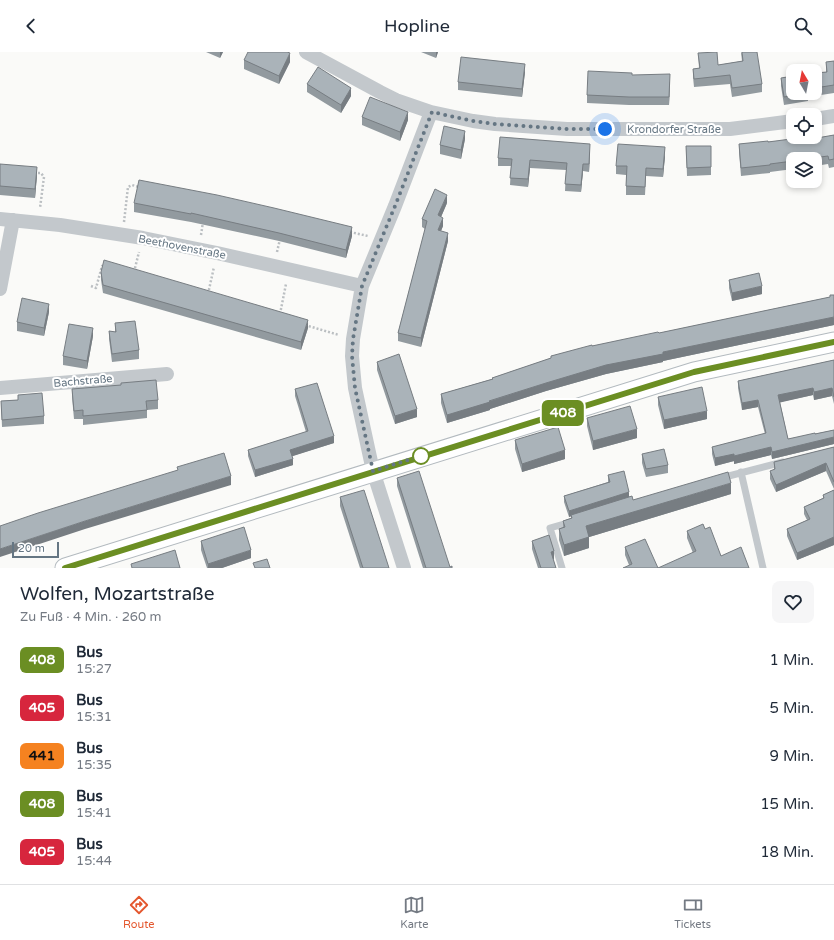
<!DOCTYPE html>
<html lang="de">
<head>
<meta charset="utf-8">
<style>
  :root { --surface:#fff; --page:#f6f6f7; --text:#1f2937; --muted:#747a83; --line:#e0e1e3; --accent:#e4572e }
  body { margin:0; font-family:"Varela Round",sans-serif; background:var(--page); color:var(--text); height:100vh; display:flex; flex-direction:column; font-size:15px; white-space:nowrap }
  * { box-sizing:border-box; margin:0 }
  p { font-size:13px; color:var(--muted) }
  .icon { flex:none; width:22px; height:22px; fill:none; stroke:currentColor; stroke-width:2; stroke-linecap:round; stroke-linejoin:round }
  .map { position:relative; height:516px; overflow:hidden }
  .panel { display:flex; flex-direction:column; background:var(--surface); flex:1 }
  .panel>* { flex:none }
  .badge { padding:0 8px; border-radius:6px; font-size:14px; line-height:26px }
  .needle { width:26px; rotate:350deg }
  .controls { position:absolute; left:786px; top:12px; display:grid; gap:8px }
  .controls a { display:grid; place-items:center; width:36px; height:36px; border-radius:8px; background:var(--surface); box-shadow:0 2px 6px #0003; font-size:20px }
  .scale { position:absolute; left:12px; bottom:10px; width:47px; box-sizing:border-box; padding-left:4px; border:2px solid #657683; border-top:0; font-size:11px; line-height:14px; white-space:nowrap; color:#657683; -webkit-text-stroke:3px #fff; paint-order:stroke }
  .you { position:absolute; width:20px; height:20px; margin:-10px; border:3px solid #fff; border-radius:50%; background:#1a73e8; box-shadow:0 0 0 6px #1a73e833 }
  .map>.badge { position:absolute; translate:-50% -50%; box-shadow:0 0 0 2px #fff }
  .round { display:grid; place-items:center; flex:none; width:42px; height:42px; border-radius:8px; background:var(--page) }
  .headline { display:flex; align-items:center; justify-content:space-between; height:68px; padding:0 20px }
  h1 { font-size:19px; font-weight:600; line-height:30px }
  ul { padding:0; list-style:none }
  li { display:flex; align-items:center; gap:12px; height:48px; padding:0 20px }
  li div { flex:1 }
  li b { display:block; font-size:15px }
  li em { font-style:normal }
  li .badge { min-width:44px; font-weight:700; text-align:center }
  header { display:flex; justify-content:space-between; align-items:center; height:52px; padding:0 20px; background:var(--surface); font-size:18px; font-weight:600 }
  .dock { display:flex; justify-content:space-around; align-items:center; height:56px; border-top:1px solid var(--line); background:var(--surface); font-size:11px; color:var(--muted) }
  .dock a { display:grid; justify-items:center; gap:2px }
  .dock .current { color:var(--accent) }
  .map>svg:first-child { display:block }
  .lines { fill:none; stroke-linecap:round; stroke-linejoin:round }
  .secondary-casing { stroke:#b3babf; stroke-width:21 }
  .path { stroke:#bbbfc2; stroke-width:2.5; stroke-dasharray:2 2; stroke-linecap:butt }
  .lane { stroke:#c3c8cc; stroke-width:7 }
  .street { stroke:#c3c8cc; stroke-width:14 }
  .secondary { stroke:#fff; stroke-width:19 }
  .wall { fill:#929a9f }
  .shaded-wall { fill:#777d82 }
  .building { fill:#aab3b9; stroke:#777d82 }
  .line-casing { stroke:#fff; stroke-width:9 }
  .line { stroke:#6b8e23; stroke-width:6 }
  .walk { stroke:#657683; stroke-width:4; stroke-dasharray:0 7.2 }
  .stop-dot { fill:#fff; stroke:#6b8e23; stroke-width:2 }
  .labels { text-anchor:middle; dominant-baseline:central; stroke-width:4; stroke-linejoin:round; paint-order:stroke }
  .street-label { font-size:11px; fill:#657683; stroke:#fff }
</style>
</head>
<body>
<header><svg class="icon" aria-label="back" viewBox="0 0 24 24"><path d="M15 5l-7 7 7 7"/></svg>Hopline<svg class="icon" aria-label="search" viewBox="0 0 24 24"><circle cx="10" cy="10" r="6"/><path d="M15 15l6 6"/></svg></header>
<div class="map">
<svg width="834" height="516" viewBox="0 0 834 516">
  <rect width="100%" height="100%" fill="#fafaf8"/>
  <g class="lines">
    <g class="secondary-casing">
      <path id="secondary" d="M65,516l629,-196 140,-30"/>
    </g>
    <path class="path" d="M34,121h7l3,4 -4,31
      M124,170l4,-35 4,-2 7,2
      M350,180l18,4
      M201,183l2,-13
      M277,200l3,-13
      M134,220l5,-20
      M91,234l5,2 6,-22 3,1
      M208,242l6,-27
      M280,262l6,-30
      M305,273l34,10"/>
    <path class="lane" d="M741,420l22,96
      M721,426l62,-16
      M562,516l-12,-40 21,-6"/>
    <path class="street" d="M306,0l74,40 16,8 35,12 42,9 22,3 72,5h163l63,-8
      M815,67l19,-3
      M0,167l60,6 83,13 74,15 145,33
      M0,237l13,-69
      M0,336l167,-14
      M404,516l-31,-97 -18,-83 -3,-32 1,-17 9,-53 33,-80 36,-94"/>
    <use href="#secondary" class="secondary"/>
  </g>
  <path class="wall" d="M206,0h17l-3,6z
    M421,0h17l-2,6z
    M741,0l21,32v8l-30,5 -2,-13 -36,3 -1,-10v-8l6,-1 -1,-15 20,12 24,-4z
    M244,8l46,2 -11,22 -35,-15z
    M834,9v32l-26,4v4l-24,4 -3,-19v-8l12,15h22v-20l11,-1v-10z
    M525,20l-3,25 -64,-7v-8z
    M632,23l38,7 -1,23h-40l-42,-2v-8z
    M307,32l44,12 -10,17 -34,-21z
    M362,65l46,3 -8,21 -38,-16z
    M834,83v32l-5,1 -1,-4 -13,2v-7h-22v10l-23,3v1l-29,3 -2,-24v-8l78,-6z
    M465,87l-4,20 -21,-5v-9z
    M686,94h25v29l-24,1z
    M590,100l-1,20 -6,-1 -2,21 -16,-1 1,-21 -36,-2 -2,19 -18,-2 1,-19h-13v-8z
    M665,104l-2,21 -17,-1 -1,19h-19v-20l-10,-1v-8z
    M0,112l37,11 -2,23 -35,-3z
    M134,151l218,33 -6,22 -67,-17 -88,-19 -57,-10z
    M447,151l-6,14 2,9 -2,5 7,10 -27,106 -23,-6v-8l27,-104 -3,-2v-8z
    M101,220l207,56 -7,22 -198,-57 -2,-13z
    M729,228l33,14 -30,7 -3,-13z
    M830,243l4,30 -171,36v1l-57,12 -60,17 -56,18v1l-43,13 -6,-20v-9l51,-15v-1l59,-20v-2l41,-10 67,-13 171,-36z
    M49,260l-5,24 -27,-5v-9z
    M115,271l24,27v9l-27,3 -3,-23v-8l6,1z
    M93,284l-6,33 -24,-4v-9z
    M834,308v44l-2,-8 -18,4 -1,-5 -33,7 8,37 46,-9v14l-62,15 -1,-4 -37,9v-3l-19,5 -3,-12v-7l53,-13 -7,-27 -16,3 -4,-22v-7z
    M377,310l40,55 -22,7 -18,-54z
    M121,333l37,15v9l-11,1v8l-64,7v-6h-9l-2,-22v-8z
    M295,337l39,54 -42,13 1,9 -38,12 -7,-21v-6l58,-18 -11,-36z
    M18,343l26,21v8l-42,3 -1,-26 17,-1z
    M658,345l49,22 -43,10 -6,-24z
    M587,366l50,20 -44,12 -6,-24z
    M515,388l50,19 -43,13 -7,-23z
    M834,395v42l-8,-18 -50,21 -6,-13v-8l4,-1v-8z
    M642,402l26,11v8l-22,4 -4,-14z
    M608,423l25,25 98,-6 -142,43v11l-25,8 -5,-16v-11l4,-2v-6l8,-3v-2l-2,1 -5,-15v-6l44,-14z
    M397,426l53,89 2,1h-29l-26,-82z
    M834,438v55l-37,15 -10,-24v-7l20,-9 -3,-6v-7l19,-9v-3z
    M340,445l49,71h-29l-20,-62z
    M705,477l16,27 -28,-3 -6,-15v-7z
    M201,489l50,17 -29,10h-15l-6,-18z
    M532,489l22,18h-1l3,9h-18l-6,-19z
    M625,495l33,21 -29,-3 -4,-10z"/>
  <path class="shaded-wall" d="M220,0h3l-3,6z
    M436,0h2l-2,6z
    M290,1v9l-11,22v-8z
    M525,12v8l-3,25v-8z
    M670,22v8l-1,23v-8z
    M351,36v8l-10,17v-8z
    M408,60v8l-8,21v-9z
    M465,79v8l-4,20v-9z
    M590,92v8l-1,20v-8z
    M665,95v9l-2,21v-8z
    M530,108v8l-2,19v-8z
    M583,112v7l-2,21v-7z
    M37,115v8l-2,23v-9z
    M447,143v8l-9,21v-9z
    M443,166v8l-5,12v-8z
    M352,175v9l-6,22v-8z
    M448,181v8l-27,106v-9z
    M762,234v8l-30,7v-8z
    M49,252v8l-5,24v-8z
    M834,265v8l-171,36v1l-57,12 -60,17 -56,18v1l-43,13v-8l99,-32 60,-18 57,-13z
    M308,268v8l-7,22v-8z
    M93,276v8l-6,33v-8z
    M813,336v7l-35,8v-8z
    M832,336v8l-18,4v-8z
    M758,348v7l-16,3v-7z
    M417,357v8l-22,7v-8z
    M707,359v8l-43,10v-9z
    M637,377v9l-44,12v-9z
    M334,384v7l-44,14v-7z
    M834,385v7l-62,15v-7z
    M771,395v8l-37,9v-8z
    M565,398v9l-43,13v-8z
    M734,402v7l-19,5v-8z
    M293,407v6l-38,12v-7z
    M826,411v8l-50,21v-7z
    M231,424v9l-146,44 -85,28v-8l85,-28z
    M731,431v11l-145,44v-12z
    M629,440v6l-60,19v-6z
    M589,485v11l-25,8v-11z
    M834,485v8l-37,15v-7z
    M251,498v8l-29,10h-14v-4z
    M554,499v8l-3,1v-8z"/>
  <path class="building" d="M248,0h39l3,1 -11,23 -35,-16z
    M717,0l1,13 25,-4 -1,-9h15l5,32 -30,4 -2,-13 -36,4 -1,-10 7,-1 -2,-15z
    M461,5l64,7 -3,25 -64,-7z
    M834,9v24l-19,3v-15l12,-1 -1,-10z
    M318,15l33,21 -10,17 -34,-21z
    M588,19l44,2v2l38,-1 -1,23h-40l-42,-2z
    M793,24v17h15l-24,4 -3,-19z
    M370,45l38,15 -8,20 -38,-15z
    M444,74l21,5 -4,19 -21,-5z
    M817,83v3l17,-3v24l-5,1 -1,-4 -22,3h-13v2l-23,3v1l-29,3 -2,-24 29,-3v1l38,-5h9v-1z
    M500,85l90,7 -1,20h-6l-2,21 -16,-1 2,-21 -37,-3 -2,19 -18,-1 2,-19 -14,-1z
    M618,92l47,3 -2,22 -17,-1 -1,19 -19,-1 1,-20h-11z
    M686,94h25v21l-24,1z
    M0,112l37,3 -2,22 -35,-3z
    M139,128l78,15 57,13 78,19 -6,23 -67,-17 -88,-20v1l-57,-11z
    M435,137l12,6 -9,20 5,3 -5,12 10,3 -27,105 -23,-5 29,-112 -5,-2z
    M104,208l204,60 -7,22 -198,-57 -2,-13z
    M759,221l3,13 -30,7 -3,-13z
    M830,243h4v22l-171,35v2l-57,11 -60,18 -57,18 1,1 -43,13 -6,-21 52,-15 -1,-1 59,-20v-2l41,-11v1l66,-14 1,1 171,-36z
    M22,246l27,6 -5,24 -27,-6z
    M135,269l4,29 -27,4 -3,-23 7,1 -1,-9z
    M69,272l24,4 -6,33 -24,-5z
    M399,302l18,55 -22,7 -18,-54z
    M834,308v37l-2,-9 -18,4 -1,-4 -35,7 10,44 27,-6v1l19,-4v7l-62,15 -1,-5 -37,9v-2l-19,4 -3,-11 54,-14 -8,-33 -16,3 -4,-22z
    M156,328l2,20 -12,1 1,9 -64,6v-6l-9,1 -2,-22 49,-4v-2z
    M317,331l17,53 -44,14 3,9 -38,11 -7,-20 60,-19 -13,-42z
    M702,335l5,24 -43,9 -6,-23z
    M42,341l2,23 -42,4 -1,-19 17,-1v-5z
    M630,354l7,23 -44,12 -6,-23z
    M558,375l7,23 -43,14 -7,-24z
    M834,395v35l-8,-19 -50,22 -6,-14 5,-2 -1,-7z
    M664,397l4,16 -22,4 -4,-15z
    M224,401l7,23 -146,45 -85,28v-23l38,-13 140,-43 -1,-3z
    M419,419l31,96 2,-1v2h-26l-29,-90z
    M624,419l5,21 -60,19 -5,-15 46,-14 -2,-7z
    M728,420l3,11 -145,43 3,11 -25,8 -5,-16 6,-2 -2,-6 9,-3 -1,-3 61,-19 1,4z
    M364,438l25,78h-26l-23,-71z
    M834,438v47l-37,16 -10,-24 23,-10 -6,-12 20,-9 -1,-3z
    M703,472l2,5 5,-2 11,29 20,-9 8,21h-91l38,-17 -9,-20z
    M244,475l7,23 -43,14 -7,-23z
    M549,483l5,16 -3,1 5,16h-15l-9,-27z
    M645,487l13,29h-35l9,-4 -7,-17z
    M175,498l5,18h-48l-1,-4z
    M267,507l3,9h-15l-2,-5z"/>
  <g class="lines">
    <g class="line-casing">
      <path id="line" d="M65,516l629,-196 140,-30"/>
    </g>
    <use href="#line" class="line"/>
    <path class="walk" d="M421,404l-48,15 -18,-83 -3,-32 1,-17 9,-53 33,-80 37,-94 41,9 22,3 72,5h38"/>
  </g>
  <circle class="stop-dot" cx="421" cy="404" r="8"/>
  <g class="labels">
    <g class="street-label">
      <text x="674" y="77">Krondorfer Straße</text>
      <text transform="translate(182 195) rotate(11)">Beethovenstraße</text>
      <text transform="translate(83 329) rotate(-5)">Bachstraße</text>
    </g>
  </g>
</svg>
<div class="controls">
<a><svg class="needle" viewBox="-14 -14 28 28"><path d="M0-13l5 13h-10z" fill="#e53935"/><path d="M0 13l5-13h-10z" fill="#747a83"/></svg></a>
<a><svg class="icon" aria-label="locate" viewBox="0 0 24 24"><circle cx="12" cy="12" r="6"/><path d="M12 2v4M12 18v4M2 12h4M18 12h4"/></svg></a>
<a><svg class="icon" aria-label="layers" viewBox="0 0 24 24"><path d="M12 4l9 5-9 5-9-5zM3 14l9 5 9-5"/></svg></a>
</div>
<div class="scale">20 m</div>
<div class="you" style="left:605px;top:77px"></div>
<b class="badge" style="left:563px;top:361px;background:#6b8e23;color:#fff">408</b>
</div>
<section class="panel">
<div class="headline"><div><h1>Wolfen, Mozartstraße</h1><p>Zu Fuß · 4 Min. · 260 m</p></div><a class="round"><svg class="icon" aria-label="heart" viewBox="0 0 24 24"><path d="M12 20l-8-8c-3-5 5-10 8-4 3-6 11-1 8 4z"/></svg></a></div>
<ul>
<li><span class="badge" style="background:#6b8e23;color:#fff">408</span><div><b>Bus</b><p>15:27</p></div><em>1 Min.</em></li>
<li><span class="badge" style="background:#d7263d;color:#fff">405</span><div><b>Bus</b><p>15:31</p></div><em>5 Min.</em></li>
<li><span class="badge" style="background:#f58220;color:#111">441</span><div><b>Bus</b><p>15:35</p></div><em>9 Min.</em></li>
<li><span class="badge" style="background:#6b8e23;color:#fff">408</span><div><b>Bus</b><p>15:41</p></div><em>15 Min.</em></li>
<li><span class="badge" style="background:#d7263d;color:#fff">405</span><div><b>Bus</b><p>15:44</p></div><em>18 Min.</em></li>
</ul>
</section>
<nav class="dock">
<a class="current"><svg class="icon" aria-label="directions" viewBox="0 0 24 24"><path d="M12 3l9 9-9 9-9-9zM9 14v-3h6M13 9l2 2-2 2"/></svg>Route</a>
<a><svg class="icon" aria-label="map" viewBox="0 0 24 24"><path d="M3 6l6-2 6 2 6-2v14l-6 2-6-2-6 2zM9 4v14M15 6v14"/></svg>Karte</a>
<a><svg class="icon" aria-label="tickets" viewBox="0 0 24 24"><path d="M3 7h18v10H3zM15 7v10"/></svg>Tickets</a>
</nav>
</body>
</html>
